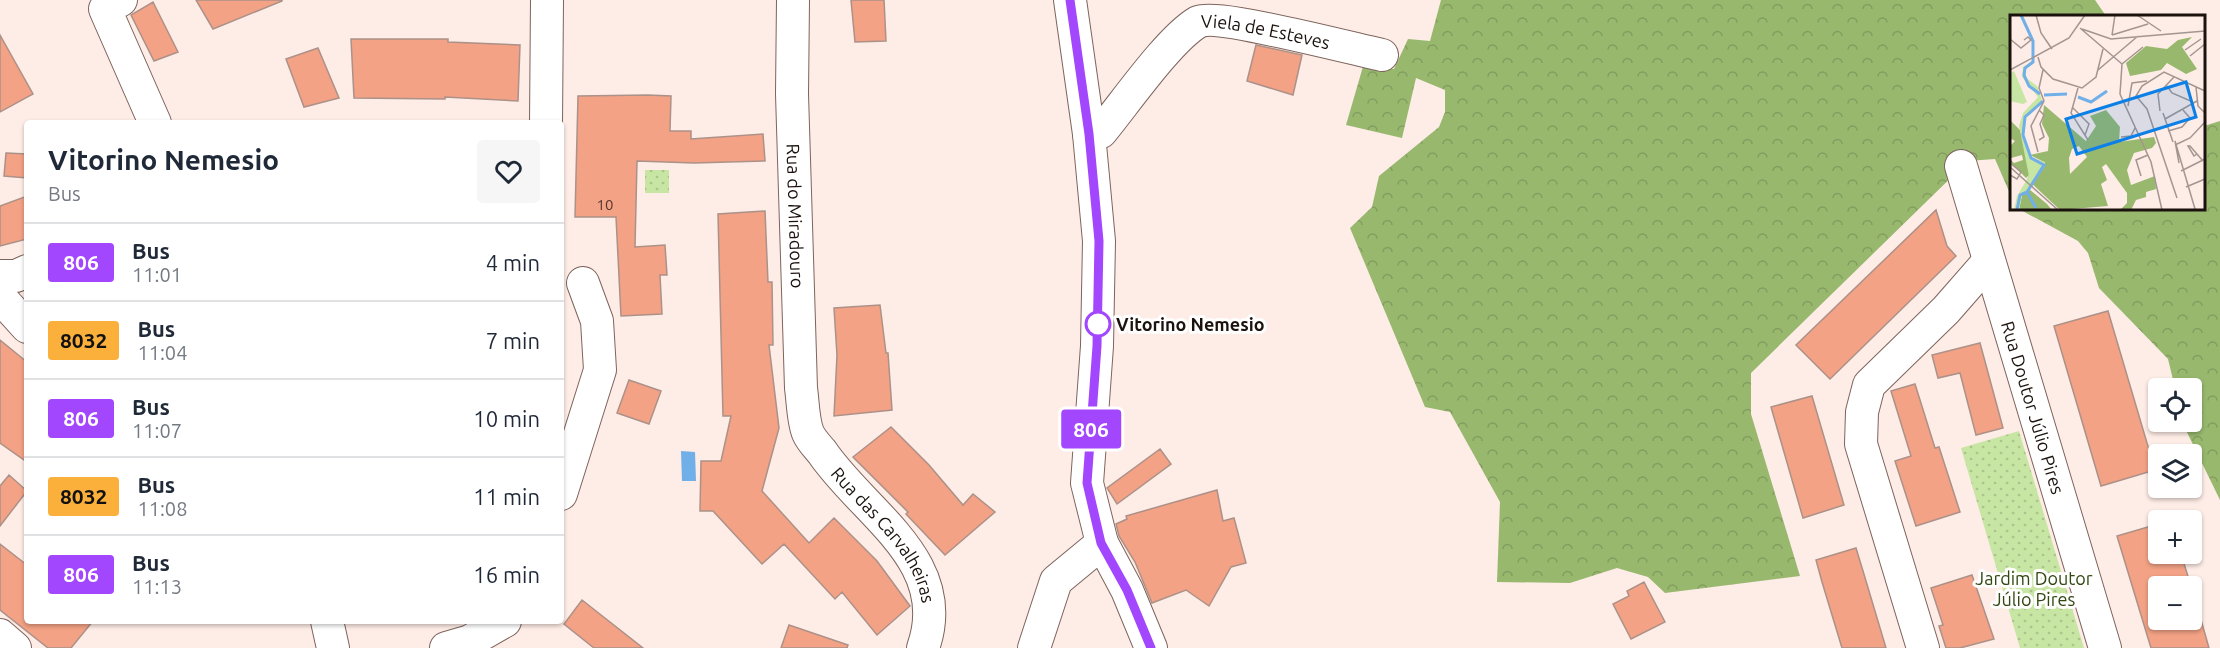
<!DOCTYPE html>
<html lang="en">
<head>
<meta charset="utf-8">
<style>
  :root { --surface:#fff; --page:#f6f6f7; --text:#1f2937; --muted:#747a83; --line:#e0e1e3 }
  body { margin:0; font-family:Ubuntu,sans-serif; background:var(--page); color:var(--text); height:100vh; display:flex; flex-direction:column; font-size:22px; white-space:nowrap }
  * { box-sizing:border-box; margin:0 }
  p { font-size:20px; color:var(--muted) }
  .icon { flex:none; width:33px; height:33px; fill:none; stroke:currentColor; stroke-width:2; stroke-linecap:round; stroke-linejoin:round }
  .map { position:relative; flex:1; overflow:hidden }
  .side { position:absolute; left:24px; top:120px; width:540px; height:504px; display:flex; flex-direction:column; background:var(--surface); border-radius:6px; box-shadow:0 2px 4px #0004 }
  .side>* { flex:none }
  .badge { padding:0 12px; border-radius:4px; font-size:21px; line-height:39px }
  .tools { position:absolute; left:2148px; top:378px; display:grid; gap:12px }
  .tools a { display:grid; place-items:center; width:54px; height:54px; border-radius:6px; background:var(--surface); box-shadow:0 2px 4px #0004; font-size:30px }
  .map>.badge { position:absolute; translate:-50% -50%; box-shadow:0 0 0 3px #fff }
  .round { display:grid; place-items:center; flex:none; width:63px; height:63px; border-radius:6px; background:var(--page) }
  .head { display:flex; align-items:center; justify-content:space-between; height:102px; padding:0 24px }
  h1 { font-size:28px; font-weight:700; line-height:45px }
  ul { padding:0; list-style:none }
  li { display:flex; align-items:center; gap:18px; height:78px; padding:0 24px; border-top:2px solid var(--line) }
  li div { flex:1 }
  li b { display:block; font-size:22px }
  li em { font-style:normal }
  li .badge { min-width:66px; font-weight:700; text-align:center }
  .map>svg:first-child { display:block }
  .grass { fill:url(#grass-dots) }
  .forest { fill:url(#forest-crowns) }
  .water { fill:#71afe9 }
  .building { fill:#f3a285; stroke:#ac9188; stroke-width:1.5 }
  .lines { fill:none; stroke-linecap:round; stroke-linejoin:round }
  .minor-casing { stroke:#7d645c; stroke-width:34 }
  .minor { stroke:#fff; stroke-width:32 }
  .line-casing { stroke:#fff; stroke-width:14 }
  .line { stroke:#a347ff; stroke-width:9 }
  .stop-dot { fill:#fff; stroke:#a347ff; stroke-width:3 }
  .labels { text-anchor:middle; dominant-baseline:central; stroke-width:6; stroke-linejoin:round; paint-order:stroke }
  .number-label { font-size:15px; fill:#51362c }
  .street-label { font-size:18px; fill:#1b120e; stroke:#fefefe }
  .stop-label { font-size:18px; font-weight:bold; fill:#1b120e; stroke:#fefefe; text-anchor:start }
  .park-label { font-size:18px; fill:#334712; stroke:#fefefe }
  .inset-river { fill:none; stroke:#71afe9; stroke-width:3 }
  .inset-road { fill:none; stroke:#a39590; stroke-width:1.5 }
  .view { fill:#0c80e7; fill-opacity:0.15; stroke:#0c80e7; stroke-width:3 }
  .inset-edge { fill:none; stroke:#1b120e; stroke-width:3 }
</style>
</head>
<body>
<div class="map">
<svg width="2220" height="648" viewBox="0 0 2220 648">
  <defs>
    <pattern id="grass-dots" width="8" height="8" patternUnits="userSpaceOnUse" patternTransform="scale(1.5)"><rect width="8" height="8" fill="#c8e6a3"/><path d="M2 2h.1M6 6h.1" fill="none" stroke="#abc48b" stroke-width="1.8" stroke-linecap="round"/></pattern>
    <pattern id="forest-crowns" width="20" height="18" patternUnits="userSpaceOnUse" patternTransform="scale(1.5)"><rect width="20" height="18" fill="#98b86e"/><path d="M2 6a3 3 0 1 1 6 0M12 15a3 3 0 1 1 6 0" fill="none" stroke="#829d5e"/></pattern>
  </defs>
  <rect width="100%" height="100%" fill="#feece6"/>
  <path class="grass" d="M645,170h24v23h-24z
    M2019,431l65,217h-64l-59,-200z"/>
  <path class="forest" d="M1441,0h654l11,16h-94l-1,180 -16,-37 -27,2 -217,212v41l49,162 -135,17 -17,-16 -31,-9 -47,15 -73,-1 3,-80 -50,-90 -25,-5 -75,-179 22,-21 7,-31 60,-49 6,-15v-22l-29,-12 -14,60 -56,-13 18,-62 30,6 14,-30 22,2z
    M2220,121v379l-38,-78h10v-34h-17l-7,-29 -69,-71 -11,-35 -10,-12 -59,-32 185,-1v-82z"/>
  <path class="water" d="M681,451l14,1 1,29h-14z"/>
  <path class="building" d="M196,0h86v1l-69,28z
    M851,0h33l2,41 -31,1z
    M153,2l25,50 -24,9 -23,-46z
    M0,35l33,59 -33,18z
    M351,39h97v3l72,3 -2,56 -73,-4v2l-91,-1z
    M1256,45l46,10 -9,40 -46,-14z
    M318,48l21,50 -35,9 -18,-48z
    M648,95l23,1 -1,35h21v8l72,-5 2,27 -71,2 -57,-2 -2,86 30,-2 2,30h-7l2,39 -41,2 -5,-99h-41l3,-121z
    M6,153l21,1v24l-23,-2z
    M27,196v43l-27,7v-40z
    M1936,210l11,36 9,10 -126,123 -34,-34z
    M765,211l3,71h4l1,63h-4l10,83 -17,63 47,52 25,-25 43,43 33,45 -33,29 -35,-43 -7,7 -51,-55 -22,20 -49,-53h-13l1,-50h20l10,-45h-8l-5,-202z
    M880,305l6,48h2l4,57 -58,6 3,-61 -3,-47z
    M2108,311l47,159 -54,16 -47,-160z
    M0,340l27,22v100l-27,-19z
    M1980,343l23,85 -27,7 -16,-62 -22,5 -6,-23z
    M629,380l32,11 -12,33 -32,-11z
    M1915,384l20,64 4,-1 21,65 -44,14 -21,-65 16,-5 -20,-65z
    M1812,396l32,109 -41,13 -32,-111z
    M891,427l38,38 34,40 10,-11 22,18 -50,43 -39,-41 2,-2 -55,-55z
    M1160,449l11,15 -54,40 -10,-16z
    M9,475l18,16 -27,35v-40z
    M1217,490l6,31 11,-3 12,45 -15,4 -22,39 -23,-16 -34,13 -17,-41 -16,-26 -3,-12 11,-5 -1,-3z
    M2158,524v30h23l10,32h-33v34h34v-32l17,60h-58l-34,-112z
    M0,544l27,21v56h66l-22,27h-23l-48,-38z
    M1856,548l7,23 23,77h-44l-20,-66 -6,-22z
    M1972,575l22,64 -34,9h-14l-7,-22 4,-1 -12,-37z
    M1644,582l21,40 -34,17 -18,-35 16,-8 -2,-5z
    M582,600l61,48h-49l-30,-24z
    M789,625l59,20 -1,3h-66z"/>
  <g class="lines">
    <g class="minor-casing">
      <g id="minor">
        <path d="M121,0l-16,9 50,114"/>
        <path id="s1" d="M793,0l-1,94 9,294c2,14 2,33 7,45 3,7 9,13 14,19 42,62 132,109 101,196"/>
        <path d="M1070,0l19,134 10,107 -2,105 -10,137 15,60 25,47 24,58"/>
        <path d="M546,123l1,-123"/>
        <path id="s2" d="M1089,134l12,-2c24,-29 68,-93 97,-110 18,-9 156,27 184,33"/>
        <path id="s3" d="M1961,166l144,482"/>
        <path d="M0,276h16l11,-5"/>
        <path d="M0,297l27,30"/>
        <path d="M561,494l39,-124 -3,-49 -14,-38"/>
        <path d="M327,621l6,27"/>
        <path d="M0,635l15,13"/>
        <path d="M446,648l24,-7 35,-20"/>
        <path d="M1034,648l22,-67 46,-38"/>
        <path d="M1923,648l-62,-204 1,-32 7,-27 77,-75 42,-48"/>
      </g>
    </g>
    <use href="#minor" class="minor"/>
  </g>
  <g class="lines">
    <g class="line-casing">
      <path id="line" d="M1070,0l19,134 10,107 -2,105 -10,137 14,60 26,47 24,58"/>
    </g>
    <use href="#line" class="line"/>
  </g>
  <circle class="stop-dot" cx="1098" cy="324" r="12"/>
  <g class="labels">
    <g class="number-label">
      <text x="605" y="204">10</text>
    </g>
    <g class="street-label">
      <text stroke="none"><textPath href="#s2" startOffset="228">Viela de Esteves</textPath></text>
      <text stroke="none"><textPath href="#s1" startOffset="216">Rua do Miradouro</textPath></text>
      <text stroke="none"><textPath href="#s3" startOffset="252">Rua Doutor Júlio Pires</textPath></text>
      <text stroke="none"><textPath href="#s1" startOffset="562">Rua das Carvalheiras</textPath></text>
    </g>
    <g class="stop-label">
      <text x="1116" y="324">Vitorino Nemesio</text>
    </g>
    <g class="park-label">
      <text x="2034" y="578">Jardim Doutor<tspan x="2034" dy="21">Júlio Pires</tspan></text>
    </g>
  </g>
  <g transform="translate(2010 15)">
    <rect width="195" height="195" fill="#feece6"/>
    <path d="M4,56l13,31 -4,2 -13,-3v-28z" fill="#c8e6a3"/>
    <path d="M182,22l-10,10 15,22 -11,5 -19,-11 -6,7 -31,6 -4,-13 20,-17 21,3 11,-9zM34,90l42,36 10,-15 -6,-10 16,-6 14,17 -1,15 35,-5 2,6 -4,5 -18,5 -7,17 4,15 24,-9 1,13 -10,3v5l-10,3 -5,10h-11l7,-7v-10l-21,-29 -4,3 5,13 -6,4 7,22 -48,4 -33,-31 3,-5 -4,4 -16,-16v-3l4,4 9,-3 -1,-5 -11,3 -1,-12 5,-5 -5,-3 1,-17 9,9 9,30 15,2 -14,-7 18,-4 1,-13 -7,-14zM69,131l8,11 -17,17 -1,-16 3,-9zM19,174l18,15 5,6h-33l3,-15z" fill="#98b86e" fill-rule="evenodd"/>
    <path d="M24,45l-8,8v10l11,8 6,17 -18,15 -1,20 8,20 13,4v4l-18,27 -5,2 -3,15h-5l3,-14 12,-20 -10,-50 4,-13 15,-16 -16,-20 1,-10z" fill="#c8e6a3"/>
    <path class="inset-river" d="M11,0l12,26v21l-8,6 -1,7 5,11 11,8M34,80l23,-1M68,82l13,5 16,-11M17,177l9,16M7,195l3,-15 7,-3 17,-27 -13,-7 -8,-23 2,-18 18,-16"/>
    <path class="inset-road" d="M26,0l5,18 11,16M127,0l24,16M70,13l42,36 -2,30 31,68 11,48M72,14l29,10 94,-8M102,20l36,-11M102,20l3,-20M0,24l11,9 10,-8 -3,-3 -4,3M175,35l16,-11M180,41l15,-12M28,42l3,10 12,12 29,9 14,-11 7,-28M112,49l21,-17M0,55l59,-32 16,-23M88,55l40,-34M157,71l5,7 21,9M186,72l2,19 7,7M68,73l-7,25 17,27M118,91l4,-23 15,-2M62,92l17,17 -4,11M29,95l5,5 -4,9 4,13 -5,3M150,96l-2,-17 16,-17M153,98l10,29M155,104l32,-18M158,116l14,-4 8,-9 -7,-8M111,122l10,-1 4,-8M165,130l15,-7 15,-16M28,137l-7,-26 13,-25 -5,-13 4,-18M187,139l-3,2 -6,-10h2l13,15M0,148l11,9 -4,7 -7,-4M169,148l-4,-22 20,68M0,152l48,43M171,156l24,-12M131,161l-5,-16 12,-5M176,172l19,-8M167,183l-30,-89 -11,-13 6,-10 22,-14 41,19"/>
    <path class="view" d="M176,67l10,35 -119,37 -11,-35z"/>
    <rect width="195" height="195" class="inset-edge"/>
  </g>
</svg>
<div class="tools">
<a><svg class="icon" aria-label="locate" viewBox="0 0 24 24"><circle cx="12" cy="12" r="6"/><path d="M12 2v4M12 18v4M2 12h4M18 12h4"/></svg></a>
<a><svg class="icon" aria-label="layers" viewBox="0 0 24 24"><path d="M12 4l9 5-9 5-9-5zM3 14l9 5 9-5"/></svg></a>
<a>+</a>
<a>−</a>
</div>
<b class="badge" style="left:1091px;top:429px;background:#a347ff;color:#fff">806</b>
<section class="side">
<div class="head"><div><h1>Vitorino Nemesio</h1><p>Bus</p></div><a class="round"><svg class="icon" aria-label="heart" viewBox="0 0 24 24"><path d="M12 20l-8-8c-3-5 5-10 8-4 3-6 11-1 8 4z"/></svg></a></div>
<ul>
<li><span class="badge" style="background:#a347ff;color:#fff">806</span><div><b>Bus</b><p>11:01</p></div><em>4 min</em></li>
<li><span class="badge" style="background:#fbb03b;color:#111">8032</span><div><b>Bus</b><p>11:04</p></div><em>7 min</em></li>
<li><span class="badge" style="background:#a347ff;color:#fff">806</span><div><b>Bus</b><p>11:07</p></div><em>10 min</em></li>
<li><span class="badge" style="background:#fbb03b;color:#111">8032</span><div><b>Bus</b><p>11:08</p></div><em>11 min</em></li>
<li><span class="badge" style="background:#a347ff;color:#fff">806</span><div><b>Bus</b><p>11:13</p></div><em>16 min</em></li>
</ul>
</section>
</div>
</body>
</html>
